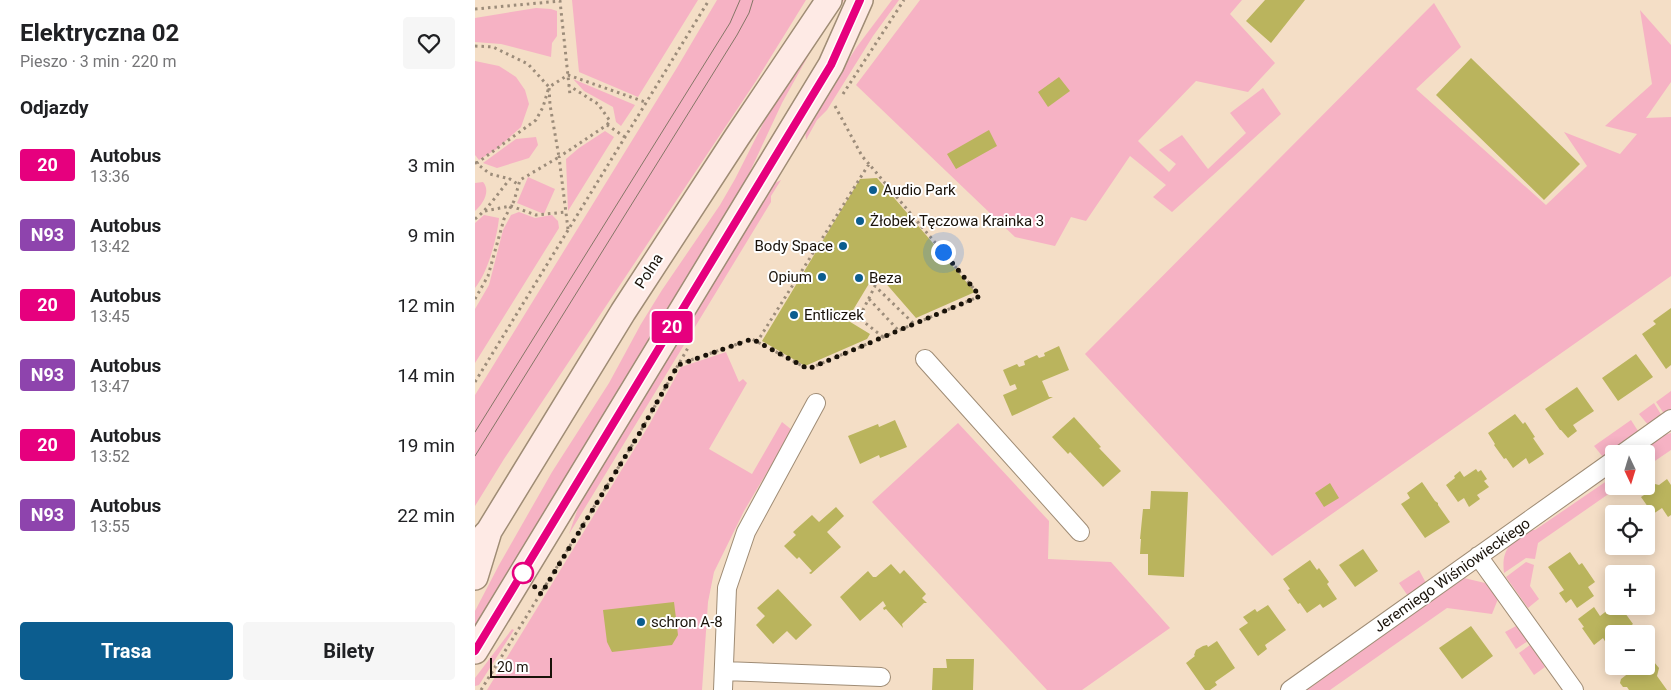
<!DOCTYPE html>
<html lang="pl">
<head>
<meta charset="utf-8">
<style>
  :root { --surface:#fff; --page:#f6f6f6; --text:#202124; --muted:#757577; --accent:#0c5d8f }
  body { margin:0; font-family:Roboto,sans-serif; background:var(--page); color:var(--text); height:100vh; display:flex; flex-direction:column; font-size:19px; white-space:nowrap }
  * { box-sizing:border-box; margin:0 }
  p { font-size:16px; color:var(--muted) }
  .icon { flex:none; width:28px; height:28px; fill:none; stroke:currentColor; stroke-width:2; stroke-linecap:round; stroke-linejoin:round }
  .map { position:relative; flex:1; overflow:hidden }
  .details { display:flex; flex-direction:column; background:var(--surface); width:475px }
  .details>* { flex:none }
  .badge { padding:0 10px; border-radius:4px; font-size:18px; line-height:32px }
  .needle { width:32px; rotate:176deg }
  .tools { position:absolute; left:1130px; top:445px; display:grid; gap:10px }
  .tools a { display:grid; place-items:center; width:50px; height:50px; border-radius:5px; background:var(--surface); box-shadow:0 2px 12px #0003; font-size:25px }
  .scale { position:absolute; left:15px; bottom:12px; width:62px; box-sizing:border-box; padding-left:5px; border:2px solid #191209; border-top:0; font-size:14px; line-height:18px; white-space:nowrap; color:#191209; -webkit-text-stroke:4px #fff; paint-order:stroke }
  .you { position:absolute; width:25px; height:25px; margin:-12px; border:4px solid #fff; border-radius:50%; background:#1a73e8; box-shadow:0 0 0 8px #1a73e833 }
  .map>.badge { position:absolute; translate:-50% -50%; box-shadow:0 0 0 2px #fff }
  h2 { padding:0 20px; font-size:19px; line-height:45px }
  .round { display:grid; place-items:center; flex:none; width:52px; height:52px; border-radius:5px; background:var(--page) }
  .summary { display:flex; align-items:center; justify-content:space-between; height:85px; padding:0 20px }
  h1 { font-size:24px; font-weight:700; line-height:38px }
  .primary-button { display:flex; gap:10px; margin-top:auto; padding:10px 20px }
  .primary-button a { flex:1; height:58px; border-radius:5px; background:var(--accent); color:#fff; font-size:20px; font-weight:700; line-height:58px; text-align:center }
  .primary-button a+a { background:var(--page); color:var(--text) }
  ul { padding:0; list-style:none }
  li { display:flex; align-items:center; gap:15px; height:70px; padding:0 20px }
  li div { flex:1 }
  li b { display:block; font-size:19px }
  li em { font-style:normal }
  li .badge { min-width:55px; font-weight:700; text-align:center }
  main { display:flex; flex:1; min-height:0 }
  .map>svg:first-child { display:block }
  .green { fill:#f6b2c4 }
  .building { fill:#bab45d }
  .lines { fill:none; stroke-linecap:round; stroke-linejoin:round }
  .street-casing { stroke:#9f8c75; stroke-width:20 }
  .secondary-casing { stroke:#9f8c75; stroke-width:28 }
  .path { stroke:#9c8c7a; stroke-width:3; stroke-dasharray:2.5 4; stroke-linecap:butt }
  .street { stroke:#fff; stroke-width:18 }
  .secondary { stroke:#feeae5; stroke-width:25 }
  .tram { stroke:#847666; stroke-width:1 }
  .line-casing { stroke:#fff; stroke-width:11 }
  .line { stroke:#e6007e; stroke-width:8 }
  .walk { stroke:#191209; stroke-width:5; stroke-dasharray:0 9 }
  .poi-dot { fill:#0c5d8f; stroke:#fff; stroke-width:2 }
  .stop-dot { fill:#fff; stroke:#e6007e; stroke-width:2.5 }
  .labels { text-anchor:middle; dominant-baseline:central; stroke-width:4; stroke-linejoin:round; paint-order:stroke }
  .poi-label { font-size:15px; fill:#191209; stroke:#fff; text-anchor:start }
  .street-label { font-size:15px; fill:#191209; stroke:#fff }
</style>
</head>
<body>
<main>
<section class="details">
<div class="summary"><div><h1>Elektryczna 02</h1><p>Pieszo · 3 min · 220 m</p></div><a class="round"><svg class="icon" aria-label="heart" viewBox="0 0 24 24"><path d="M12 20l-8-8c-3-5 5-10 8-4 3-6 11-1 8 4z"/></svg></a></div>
<h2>Odjazdy</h2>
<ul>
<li><span class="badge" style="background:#e6007e;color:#fff">20</span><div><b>Autobus</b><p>13:36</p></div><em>3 min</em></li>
<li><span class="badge" style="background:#8e44ad;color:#fff">N93</span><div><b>Autobus</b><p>13:42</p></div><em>9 min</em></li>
<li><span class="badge" style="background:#e6007e;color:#fff">20</span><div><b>Autobus</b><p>13:45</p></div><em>12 min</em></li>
<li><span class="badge" style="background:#8e44ad;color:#fff">N93</span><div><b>Autobus</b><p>13:47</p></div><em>14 min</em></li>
<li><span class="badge" style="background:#e6007e;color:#fff">20</span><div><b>Autobus</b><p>13:52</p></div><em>19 min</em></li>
<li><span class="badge" style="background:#8e44ad;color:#fff">N93</span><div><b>Autobus</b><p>13:55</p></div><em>22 min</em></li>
</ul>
<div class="primary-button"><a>Trasa</a><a>Bilety</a></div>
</section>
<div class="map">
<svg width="1196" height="690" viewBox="0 0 1196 690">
  <rect width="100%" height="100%" fill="#f4dec6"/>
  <path class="green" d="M97,0h126l-60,97 -59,-25z
    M242,0h89l-50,81 -252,378 -29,47v-111l203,-329z
    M363,0h6l-32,49 -30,54 -35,75 -272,448v-15l24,-46 53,-93 57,-89 32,-59 21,-34 58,-85 15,-26 35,-69z
    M417,0h7l-26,36 -46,74 -10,10 -11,20 -1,-11 51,-81z
    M445,0h322l-12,14 45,49 -27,29 -52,-11 -58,60 31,31 7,-8 -17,-14 23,-15 26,34 38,-36 -16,-20 33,-25 18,26 -109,98 -19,-15 13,-12 -36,-29 -44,65 -15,-4 -16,29 -40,-9 -159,-152z
    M959,3l27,44 -45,42 130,116 41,-39 -23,-34 56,22 17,-20 -32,-8 47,-42 -12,-74 31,35v37l-25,36 25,-1v159l-399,280 -187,-202z
    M61,8l15,1 6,2v25l-5,7 -1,14 -50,-13 -26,-2v-24z
    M0,61l24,5 17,11 9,13 4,14 -8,23 -23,21 -19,12 -4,-5z
    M98,79l62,26 -14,21 -5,-4 -3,-15 -29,-16z
    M130,131l9,6 -46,74 -2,-52 13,-11z
    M61,137l2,8 -9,13 -32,10 -14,-5 33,-24z
    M53,177l27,12 -11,25 -27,-11z
    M306,180l-10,16v6l-202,332 11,-32 193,-318z
    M8,182c8,9 0,22 -8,29v-28z
    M44,212l16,6 17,-3 6,6 1,7 -84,135v-54l14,-24 14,-55 8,-15z
    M9,215l15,3c-2,20 -11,54 -24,70v-65z
    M251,352l13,30 4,-3 4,4 -38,66 43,25 30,-52 10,8 -48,81 -30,61 -6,30 -6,88h-215l162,-265 32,-58z
    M1196,391v19l-6,5 -9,-13z
    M1179,403l8,13 -13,10 -10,-12z
    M1156,420l7,11 -35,26 -9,-11z
    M483,423l91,98 -1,38 63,3 59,66 -88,62h-35l-175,-188z
    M1196,433v17l-25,17v-13h-8l26,-19z
    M1139,476v10h6l-82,57 -3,16 -9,-1 -22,15c-3,-24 7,-31 24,-43h7z
    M1051,562l8,3 -4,21 9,13 -11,9 -22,-31z
    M944,570l7,13 -18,13 -9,-13z
    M989,578l21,5 13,16 -6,15 -45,-6 -117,82h-23l73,-52 -1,-2z
    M1041,626l12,15 -12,8 -11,-17z
    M37,629l2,1 -35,55 -4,1v-8z
    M1055,645l15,22 -11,8 -15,-22z"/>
  <path class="building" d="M790,0h40l-34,43 -25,-22z
    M996,58l109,106 -36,36 -108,-105z
    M584,77l11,14 -22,16 -10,-15z
    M514,130l8,16 -41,23 -9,-15z
    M402,178l98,114 -59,26 -40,-46 -29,48 23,14 -3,5 -62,27 -43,-25 98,-162z
    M1196,308v57l-5,4 -24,-35 14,-10 -3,-3z
    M584,346l10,24 -27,11 7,16h4l-41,19 -9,-21 14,-6 -2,-5 -5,2 -7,-16 14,-6 2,3 6,-2 -1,-4 13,-6 2,3 6,-2 -1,-3z
    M1161,354l17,23 -35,24 -16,-23z
    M1102,387l17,24 -21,14 4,6 -9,7 -7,-8h-1l-15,-21z
    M1040,414l8,10 2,-2 10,15 -2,1 11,16 -15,10 -3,-6 -13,10 -7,-10 -2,1 -10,-14 1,-1 -7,-11z
    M599,417l27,30 -2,1 22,23 -18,16 -33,-35 -2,2 -16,-17z
    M420,420l12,27 -27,11 -1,-3 -19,9 -12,-28 30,-12 1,3z
    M1001,469l2,3 3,-2 6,9 -3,2 5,6 -12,8 3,4 -11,8 -5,-9 -6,4 -12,-17 9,-7 -1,-2 6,-5 4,6z
    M1192,479l4,6v30l-3,2 -6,-9 -9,6 -12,-17 9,-6 1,-4 4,-3 4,1z
    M947,482l13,19 3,2v2l12,17 -25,16 -24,-34 9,-6 -3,-5z
    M855,483l9,15 -15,9 -9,-14z
    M676,491l37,1 -4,85 -36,-2v-21h-8l1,-15h-1l3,-30h7z
    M361,507l8,9 -17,16 14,15 -30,27 -2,-1 3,-2 -13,-14 -2,2 -13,-13 12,-11 -3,-3 19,-17 7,7z
    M888,549l15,22 -23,16 -16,-22z
    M1095,552l9,13 3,-2 13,19 -7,5 6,9 -17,12 -6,-9 -5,4 -7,-10 5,-3 -16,-23z
    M835,560l7,10 2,-2 10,14 -2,2 10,15 -14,9 -3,-4 -13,9 -7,-10 -2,1 -10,-14 2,-1 -7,-10z
    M416,564l9,10 4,-4 22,24 -4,4 5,5h-3l-22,21 1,4 -17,-19 -2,1 -1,-2 3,-2 -3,-5 -23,20 -20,-24 28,-26 5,6h3z
    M303,589l34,36 -16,15 -9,-9 -14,13 -17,-19 9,-9 -8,-8z
    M199,602l4,33 -6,10 -60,7 -5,-10 -4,-32z
    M793,605l18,25 -21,15 2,4 -9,7 -19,-27 9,-6 -5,-6 12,-8 2,3z
    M1138,606h7l13,18 -13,10h-6v4l-8,5 -3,-5 -9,7 -12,-17 2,-1 -6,-8 16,-12 6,9z
    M996,626l22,30 -31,23 -23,-31z
    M742,641l18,27 -20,14 2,3 -7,5h-5l-19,-27 9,-7 -1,-1 2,-5 7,-4 4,-1 1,2z
    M471,659h28l-1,31h-41l1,-22h14z
    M1171,661l8,1 5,6 -2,8 10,14h-38l-2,-3h-4l-3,-4 1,-4 9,-7 1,-3 3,-2 12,-1z"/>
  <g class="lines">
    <g class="street-casing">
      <path id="street" d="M450,359l155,173
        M1147,454l49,-35
        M1003,556l96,134
        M249,671l157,6
        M248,690l4,-102 19,-56 70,-129
        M815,690l324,-230"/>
    </g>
    <g class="secondary-casing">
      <path id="secondary" d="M0,546l14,-15 134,-219 114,-175 92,-137
        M0,577l14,-46
        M0,651l356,-586 29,-65"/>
    </g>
    <path class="path" d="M0,9l85,-8 10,94
      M0,46l18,1 35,17 21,23 -6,20 -7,13 -59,43
      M93,85l30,19 12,17 -3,4
      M368,94l61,-94
      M360,106l27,50 7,8
      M0,162l15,12 20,5
      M10,211l26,-5 25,9 30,-3
      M0,219c14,-11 23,-26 35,-40l9,6
      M93,229l-9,-72 48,-32 18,12
      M0,299l13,-23 16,-57 10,-18 6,-21 39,-23 -9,-52 -1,-18 19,-12 77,27
      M394,299l30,32
      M408,337l-24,-19 16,-32 39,38
      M204,364l73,-25 56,30 172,-73 -111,-132 -112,178
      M0,382l234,-382
      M6,690l158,-256 50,-88"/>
    <use href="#street" class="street"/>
    <use href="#secondary" class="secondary"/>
    <path class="tram" d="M0,432l255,-409 10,-23
      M0,456l262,-421 12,-22 4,-13"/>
  </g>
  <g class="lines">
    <g class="line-casing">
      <path id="line" d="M0,651l356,-586 29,-65"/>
    </g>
    <use href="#line" class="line"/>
    <path class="walk" d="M48,573l18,21 98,-160 39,-69 74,-26 56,30 172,-73 -37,-44"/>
  </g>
  <g class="poi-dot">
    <circle cx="398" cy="190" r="5"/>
    <circle cx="385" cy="221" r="5"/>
    <circle cx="368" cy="246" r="5"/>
    <circle cx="347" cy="277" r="5"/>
    <circle cx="384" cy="278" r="5"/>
    <circle cx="319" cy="315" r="5"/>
    <circle cx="166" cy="622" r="5"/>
  </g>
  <circle class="stop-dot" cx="48" cy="573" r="10"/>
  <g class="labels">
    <g class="poi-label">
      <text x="408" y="190">Audio Park</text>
      <text x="395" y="221">Żłobek Tęczowa Krainka 3</text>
      <text x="358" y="246" text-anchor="end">Body Space</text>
      <text x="337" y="277" text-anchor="end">Opium</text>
      <text x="394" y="278">Beza</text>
      <text x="329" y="315">Entliczek</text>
      <text x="176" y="622">schron A-8</text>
    </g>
    <g class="street-label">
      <text transform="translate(174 271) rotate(-57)">Polna</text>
      <text transform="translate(977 575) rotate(-35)">Jeremiego Wiśniowieckiego</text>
    </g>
  </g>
</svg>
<div class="tools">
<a><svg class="needle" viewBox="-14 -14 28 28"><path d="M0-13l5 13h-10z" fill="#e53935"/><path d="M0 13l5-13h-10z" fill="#757577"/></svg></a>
<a><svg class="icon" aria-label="locate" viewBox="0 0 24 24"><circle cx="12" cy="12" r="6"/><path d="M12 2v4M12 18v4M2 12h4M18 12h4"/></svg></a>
<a>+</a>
<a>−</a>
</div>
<div class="scale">20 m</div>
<div class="you" style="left:468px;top:252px"></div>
<b class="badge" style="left:197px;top:327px;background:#e6007e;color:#fff">20</b>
</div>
</main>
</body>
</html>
